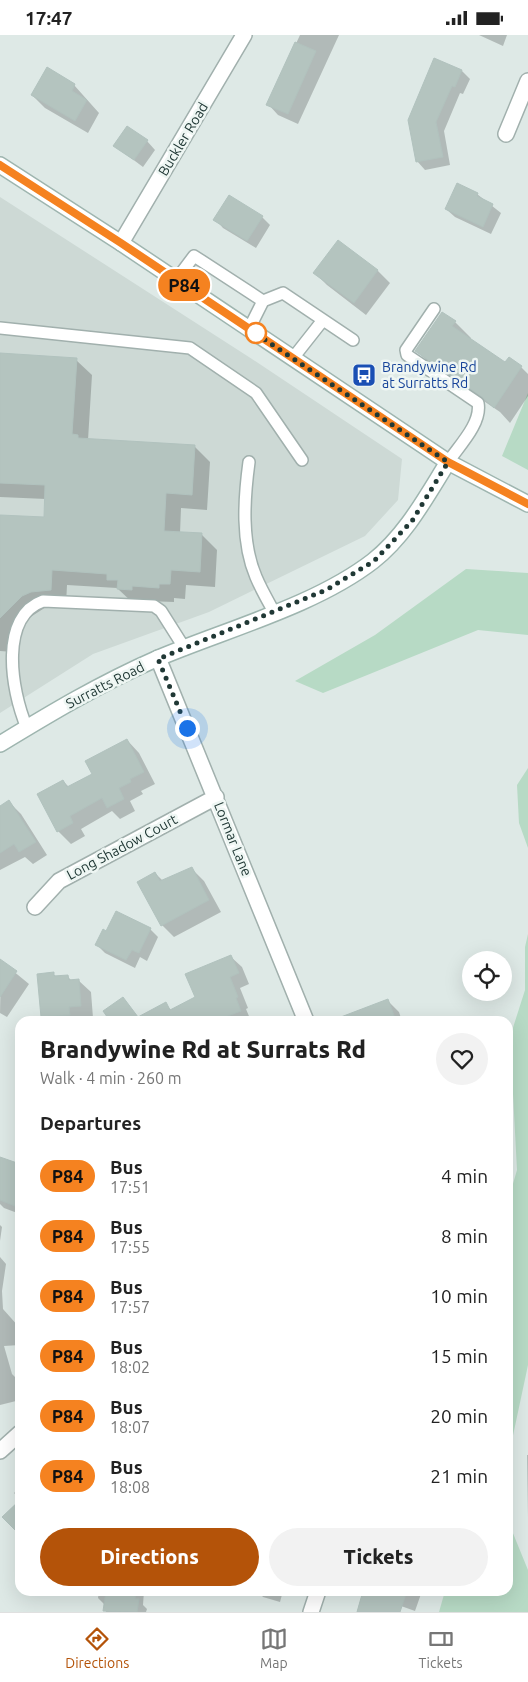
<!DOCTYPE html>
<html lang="en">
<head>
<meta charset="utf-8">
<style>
  :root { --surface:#fff; --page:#f2f2f2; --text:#222; --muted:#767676; --line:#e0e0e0; --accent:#b45309 }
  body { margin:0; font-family:Ubuntu,sans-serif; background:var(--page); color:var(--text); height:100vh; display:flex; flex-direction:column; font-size:19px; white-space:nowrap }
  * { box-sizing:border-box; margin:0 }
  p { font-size:16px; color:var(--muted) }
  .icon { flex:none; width:28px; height:28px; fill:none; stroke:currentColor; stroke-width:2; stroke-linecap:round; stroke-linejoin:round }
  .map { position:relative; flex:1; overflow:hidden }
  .details { position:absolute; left:15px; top:981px; width:498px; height:580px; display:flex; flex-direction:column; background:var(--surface); border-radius:15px; box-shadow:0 5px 20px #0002 }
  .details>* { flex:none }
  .badge { padding:0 10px; border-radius:16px; font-size:18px; line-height:32px }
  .controls { position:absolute; left:462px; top:916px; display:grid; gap:10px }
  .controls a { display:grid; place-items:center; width:50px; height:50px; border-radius:50%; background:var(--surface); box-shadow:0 5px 20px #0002; font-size:25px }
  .you { position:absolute; width:25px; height:25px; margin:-12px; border:4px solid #fff; border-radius:50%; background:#1a73e8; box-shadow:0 0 0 8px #1a73e833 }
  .map>.badge { position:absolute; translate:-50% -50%; box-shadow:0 0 0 2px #fff }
  h2 { padding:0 25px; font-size:19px; line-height:45px }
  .round { display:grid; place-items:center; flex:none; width:52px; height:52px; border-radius:26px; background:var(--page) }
  .summary { display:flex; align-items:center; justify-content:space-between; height:85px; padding:0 25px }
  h1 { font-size:24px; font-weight:800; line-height:38px }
  .primary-button { display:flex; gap:10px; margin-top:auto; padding:10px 25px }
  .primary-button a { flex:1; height:58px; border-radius:30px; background:var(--accent); color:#fff; font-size:20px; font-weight:800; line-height:58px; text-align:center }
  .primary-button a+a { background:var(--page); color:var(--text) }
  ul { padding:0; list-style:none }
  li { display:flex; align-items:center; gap:15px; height:60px; padding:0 25px }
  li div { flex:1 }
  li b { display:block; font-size:19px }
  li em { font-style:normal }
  li .badge { min-width:55px; font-weight:700; text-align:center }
  .status { display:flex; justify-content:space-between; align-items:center; height:35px; padding:0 25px; background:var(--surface); direction:ltr }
  .status svg { height:14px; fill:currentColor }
  .tab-bar { display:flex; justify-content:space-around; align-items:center; height:70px; border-top:1px solid var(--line); background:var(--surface); font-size:14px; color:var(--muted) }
  .tab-bar a { display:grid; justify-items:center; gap:2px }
  .tab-bar .current { color:var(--accent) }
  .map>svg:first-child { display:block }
  .built { fill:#cdd9d5 }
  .green { fill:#b7dac5 }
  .shadow { fill:#0003 }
  .building { fill:#b4c4bf; stroke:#b1c2be }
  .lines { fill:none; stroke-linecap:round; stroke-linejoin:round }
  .service-casing { stroke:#a1b0ad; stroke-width:14 }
  .minor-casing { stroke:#a1b0ad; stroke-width:18 }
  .secondary-casing { stroke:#9eb5af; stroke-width:18 }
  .service { stroke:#fff; stroke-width:11 }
  .minor { stroke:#fff; stroke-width:15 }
  .secondary { stroke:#fff; stroke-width:15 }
  .line-casing { stroke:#fff; stroke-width:11 }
  .line { stroke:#f58220; stroke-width:8 }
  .walk { stroke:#203835; stroke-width:5; stroke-dasharray:0 9 }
  .stop-dot { fill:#fff; stroke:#f58220; stroke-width:2.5 }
  .labels { text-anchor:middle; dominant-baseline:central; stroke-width:5; stroke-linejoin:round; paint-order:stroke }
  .street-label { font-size:14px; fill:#203835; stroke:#eef6f3 }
  .transit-label { font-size:14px; fill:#164399; stroke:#eef6f3; text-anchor:start }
</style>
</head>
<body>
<div class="status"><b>17:47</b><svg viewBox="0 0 49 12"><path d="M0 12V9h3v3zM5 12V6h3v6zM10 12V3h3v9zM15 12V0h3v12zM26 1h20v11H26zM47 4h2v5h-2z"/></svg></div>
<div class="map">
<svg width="528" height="1577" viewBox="0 0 528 1577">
  <rect width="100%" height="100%" fill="#dee9e6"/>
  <path class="built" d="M0,162l252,162 150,100 -4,41 -33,36 -156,76 -116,42 -93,59z"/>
  <path class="green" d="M528,358v77l-26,-14z
    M466,534l62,4v62l-50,-5 -155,63 -28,-12 80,-46z
    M528,733v80l-9,-25 -2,-38z
    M528,899v431l-20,94v-258l9,-31 -7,-133 15,-47v-43z
    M508,1486l20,49v42h-89l6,-21h63z"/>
  <path class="shadow" d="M300,0h39l-41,89 -20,-9 -10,-11z
    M479,0h28l-4,11z
    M435,24l27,12 8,8 -7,15 -3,-1 -16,38 6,34 -25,5 -8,-9z
    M74,50l25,28 -11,20 -43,-25 -13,-13z
    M147,106l8,9 -12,17 -28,-21z
    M477,159l24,19 -10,21 -36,-17 -9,-8z
    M262,182l8,8 -14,23 -33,-20 -8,-9z
    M378,236l12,12 -24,32 -39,-30 -12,-12z
    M455,287l16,16 -1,1 35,25 16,3 7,7v22l-18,27 -10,-11 -67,-45 -16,-16z
    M0,320l76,5 16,15 -4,65 106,6 16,16 -3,48 -26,-2 -1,25 21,1 16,16 -2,37 -29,-2 -1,14 -11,-1v4l-27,-1 -13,3 -17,-16 -50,-3 -1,20 -20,2 -17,11 -12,16 -4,18 -13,-1v-135l45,3 1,-20 -46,-2z
    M127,705l12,13 16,31 -14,7 2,3 -13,7 5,10 -15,8 -8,-8 -31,18 4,7 -14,8 -13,-13 -20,-37 25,-13 6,6 24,-13z
    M9,767l12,12 26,41 -14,9 -8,-7 -25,13v-63z
    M192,834l12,12 17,31 -47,25 -12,-12 -7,-52 8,8z
    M150,894l8,8 -11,24 -7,-4 -5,11 -30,-15 -8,-8 9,-12z
    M231,922l11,10 7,17 -9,4 8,20 -2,1 5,12h-113l-1,-2 28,-15 7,7 24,-13z
    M1,926l28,23 -22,33 -7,-4z
    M53,939l4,3 10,-1 5,5 6,-1 13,12 2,26 -12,1v2h-35l-4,-4 -4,-42z
    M388,966l11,11 3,9h-50l-3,-6z
    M0,1123l20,8v48l-16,-6 -4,-4z
    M0,1190l2,2 -2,14z
    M0,1222l6,7 -4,27 1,18 16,18 1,14v4l-16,1 8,28 8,8v18l-20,5z
    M527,1420h1v63z
    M20,1452v12l-6,-6z
    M99,1556h45l-1,14 4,4 -1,3h-40l-1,-7 -7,-7z
    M258,1556h25l-3,11 -17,-5z
    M363,1556h59l-7,20 -14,-5 -2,6h-42z"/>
  <path class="building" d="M295,7l21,9 -28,63 -22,-9z
    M434,23l28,12 -7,17 -3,-1 -16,36 7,35 -27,5 -8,-42z
    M47,32l28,17 -3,7 15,9 -12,21 -44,-26z
    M127,91l21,14 -14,20 -21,-14z
    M457,148l21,10 -1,3 16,8 -10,23 -38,-18z
    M229,160l34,21 -16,25 -34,-21z
    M338,205l40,30 -24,33 -41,-30z
    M442,277l14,9 -4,5 53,36 4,-5 13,9 -28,42 -12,-11 -67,-46z
    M0,318l77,5 -5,76 6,1v3l117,7 -3,50 -26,-2 -2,38 38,2 -2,39 -29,-2 -1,14h-11v4l-27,-2v4l-15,-1 1,-9h-11v-6l-55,-4 -1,20 -20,2 -9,4 -22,22v-103l44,2 1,-32 -45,-2z
    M127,704l17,33 -14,7 1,3 -12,6 5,11 -17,9 -5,-10 -32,18 3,7 -16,9 -20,-38 26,-14 4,7 25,-13 -7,-13z
    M9,765l27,42 -17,10 -5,-8 -14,9v-47z
    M192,832l17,33 -48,26 -24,-44 18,-10 5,9z
    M116,876l35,17 -12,25 -7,-3 -6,10 -31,-15 8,-16 3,2z
    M231,920l8,18 -9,4 8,20 -2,1 5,13 -26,10h-105l-7,-10 20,-14 15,20 28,-15 4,8 25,-13 -10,-23z
    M0,924l17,12 -17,26z
    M54,937v4l14,-1 1,5 10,-1 2,27 -12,1 1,8 -29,2 -4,-43z
    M388,964l8,22h-63v-1z
    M0,1122l20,7v44l-20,-8z
    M20,1465v35l-18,-18z
    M106,1556h30l-1,8h4l-2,13 -34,-1z
    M363,1556h44l-7,21h-43z"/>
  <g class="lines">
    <g class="service-casing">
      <path id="service" d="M176,245l18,-24 69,45 -14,28
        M263,266l20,-8 70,47
        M434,274l-28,41 1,5 71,48c4,20 -19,43 -30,59
        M0,293l190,20 66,45 46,67
        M293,323l30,-38
        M249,427c-5,37 -8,80 7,115 5,12 12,24 18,35
        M27,693c-17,-40 -27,-112 16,-127l111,5 7,5 24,38"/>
    </g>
    <g class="minor-casing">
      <path id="minor" d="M506,99l22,-53
        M121,208l123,-208
        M158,623l148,363
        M35,872l24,-26 157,-84
        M0,1416l20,-18
        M311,1577l7,-21"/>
    </g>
    <g class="secondary-casing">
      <path id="secondary" d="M0,130l121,78 327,219 80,42
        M0,709c51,-31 101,-61 156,-85 68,-29 159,-53 217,-98 33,-26 53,-64 75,-99"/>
    </g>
    <use href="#service" class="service"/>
    <use href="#minor" class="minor"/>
    <use href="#secondary" class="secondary"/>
  </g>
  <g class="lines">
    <g class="line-casing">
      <path id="line" d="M0,130l121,78 327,219 80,42"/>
    </g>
    <use href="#line" class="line"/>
    <path class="walk" d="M187,693l-29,-69 168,-69 48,-29 38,-40 36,-59 -199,-133 7,4"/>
  </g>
  <defs>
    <g id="bus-square" transform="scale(1.25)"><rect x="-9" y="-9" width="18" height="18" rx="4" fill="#1a4fb4" stroke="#eef6f3"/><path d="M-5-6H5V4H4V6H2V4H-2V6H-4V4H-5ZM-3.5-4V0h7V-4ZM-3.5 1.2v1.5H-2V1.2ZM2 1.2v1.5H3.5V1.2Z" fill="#fff"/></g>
  </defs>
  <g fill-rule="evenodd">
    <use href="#bus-square" x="364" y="340"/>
  </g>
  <circle class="stop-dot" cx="256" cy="298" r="10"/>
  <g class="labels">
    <g class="street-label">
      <text transform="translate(183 104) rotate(-59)">Buckler Road</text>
      <text transform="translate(105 650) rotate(-27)">Surratts Road</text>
      <text transform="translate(233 804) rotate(68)">Lormar Lane</text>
      <text transform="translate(122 812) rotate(-28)">Long Shadow Court</text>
    </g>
    <g class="transit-label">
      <text x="382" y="332">Brandywine Rd<tspan x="382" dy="16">at Surratts Rd</tspan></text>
    </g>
  </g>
</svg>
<div class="controls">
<a><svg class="icon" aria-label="locate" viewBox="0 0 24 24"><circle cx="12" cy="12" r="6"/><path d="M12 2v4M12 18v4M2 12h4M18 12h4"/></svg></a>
</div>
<div class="you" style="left:187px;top:693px"></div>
<b class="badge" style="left:184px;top:250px;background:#f58220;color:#111">P84</b>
<section class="details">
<div class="summary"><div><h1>Brandywine Rd at Surrats Rd</h1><p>Walk · 4 min · 260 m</p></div><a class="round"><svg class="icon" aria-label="heart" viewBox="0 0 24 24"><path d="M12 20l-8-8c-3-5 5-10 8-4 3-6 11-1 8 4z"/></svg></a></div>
<h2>Departures</h2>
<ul>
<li><span class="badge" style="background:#f58220;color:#111">P84</span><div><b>Bus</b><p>17:51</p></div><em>4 min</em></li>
<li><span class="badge" style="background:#f58220;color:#111">P84</span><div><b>Bus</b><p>17:55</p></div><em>8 min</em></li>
<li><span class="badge" style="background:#f58220;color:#111">P84</span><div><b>Bus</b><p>17:57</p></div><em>10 min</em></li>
<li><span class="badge" style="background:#f58220;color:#111">P84</span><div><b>Bus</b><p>18:02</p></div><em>15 min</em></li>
<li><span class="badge" style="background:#f58220;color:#111">P84</span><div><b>Bus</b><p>18:07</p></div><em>20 min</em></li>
<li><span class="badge" style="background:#f58220;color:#111">P84</span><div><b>Bus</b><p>18:08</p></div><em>21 min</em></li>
</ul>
<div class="primary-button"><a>Directions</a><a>Tickets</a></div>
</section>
</div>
<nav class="tab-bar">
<a class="current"><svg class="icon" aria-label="directions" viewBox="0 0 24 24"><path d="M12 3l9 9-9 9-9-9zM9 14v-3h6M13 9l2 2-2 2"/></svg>Directions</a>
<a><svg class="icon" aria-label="map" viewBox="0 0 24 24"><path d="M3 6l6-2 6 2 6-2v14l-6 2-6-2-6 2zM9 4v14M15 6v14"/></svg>Map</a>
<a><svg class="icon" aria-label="tickets" viewBox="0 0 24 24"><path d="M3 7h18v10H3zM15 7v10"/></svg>Tickets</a>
</nav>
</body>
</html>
